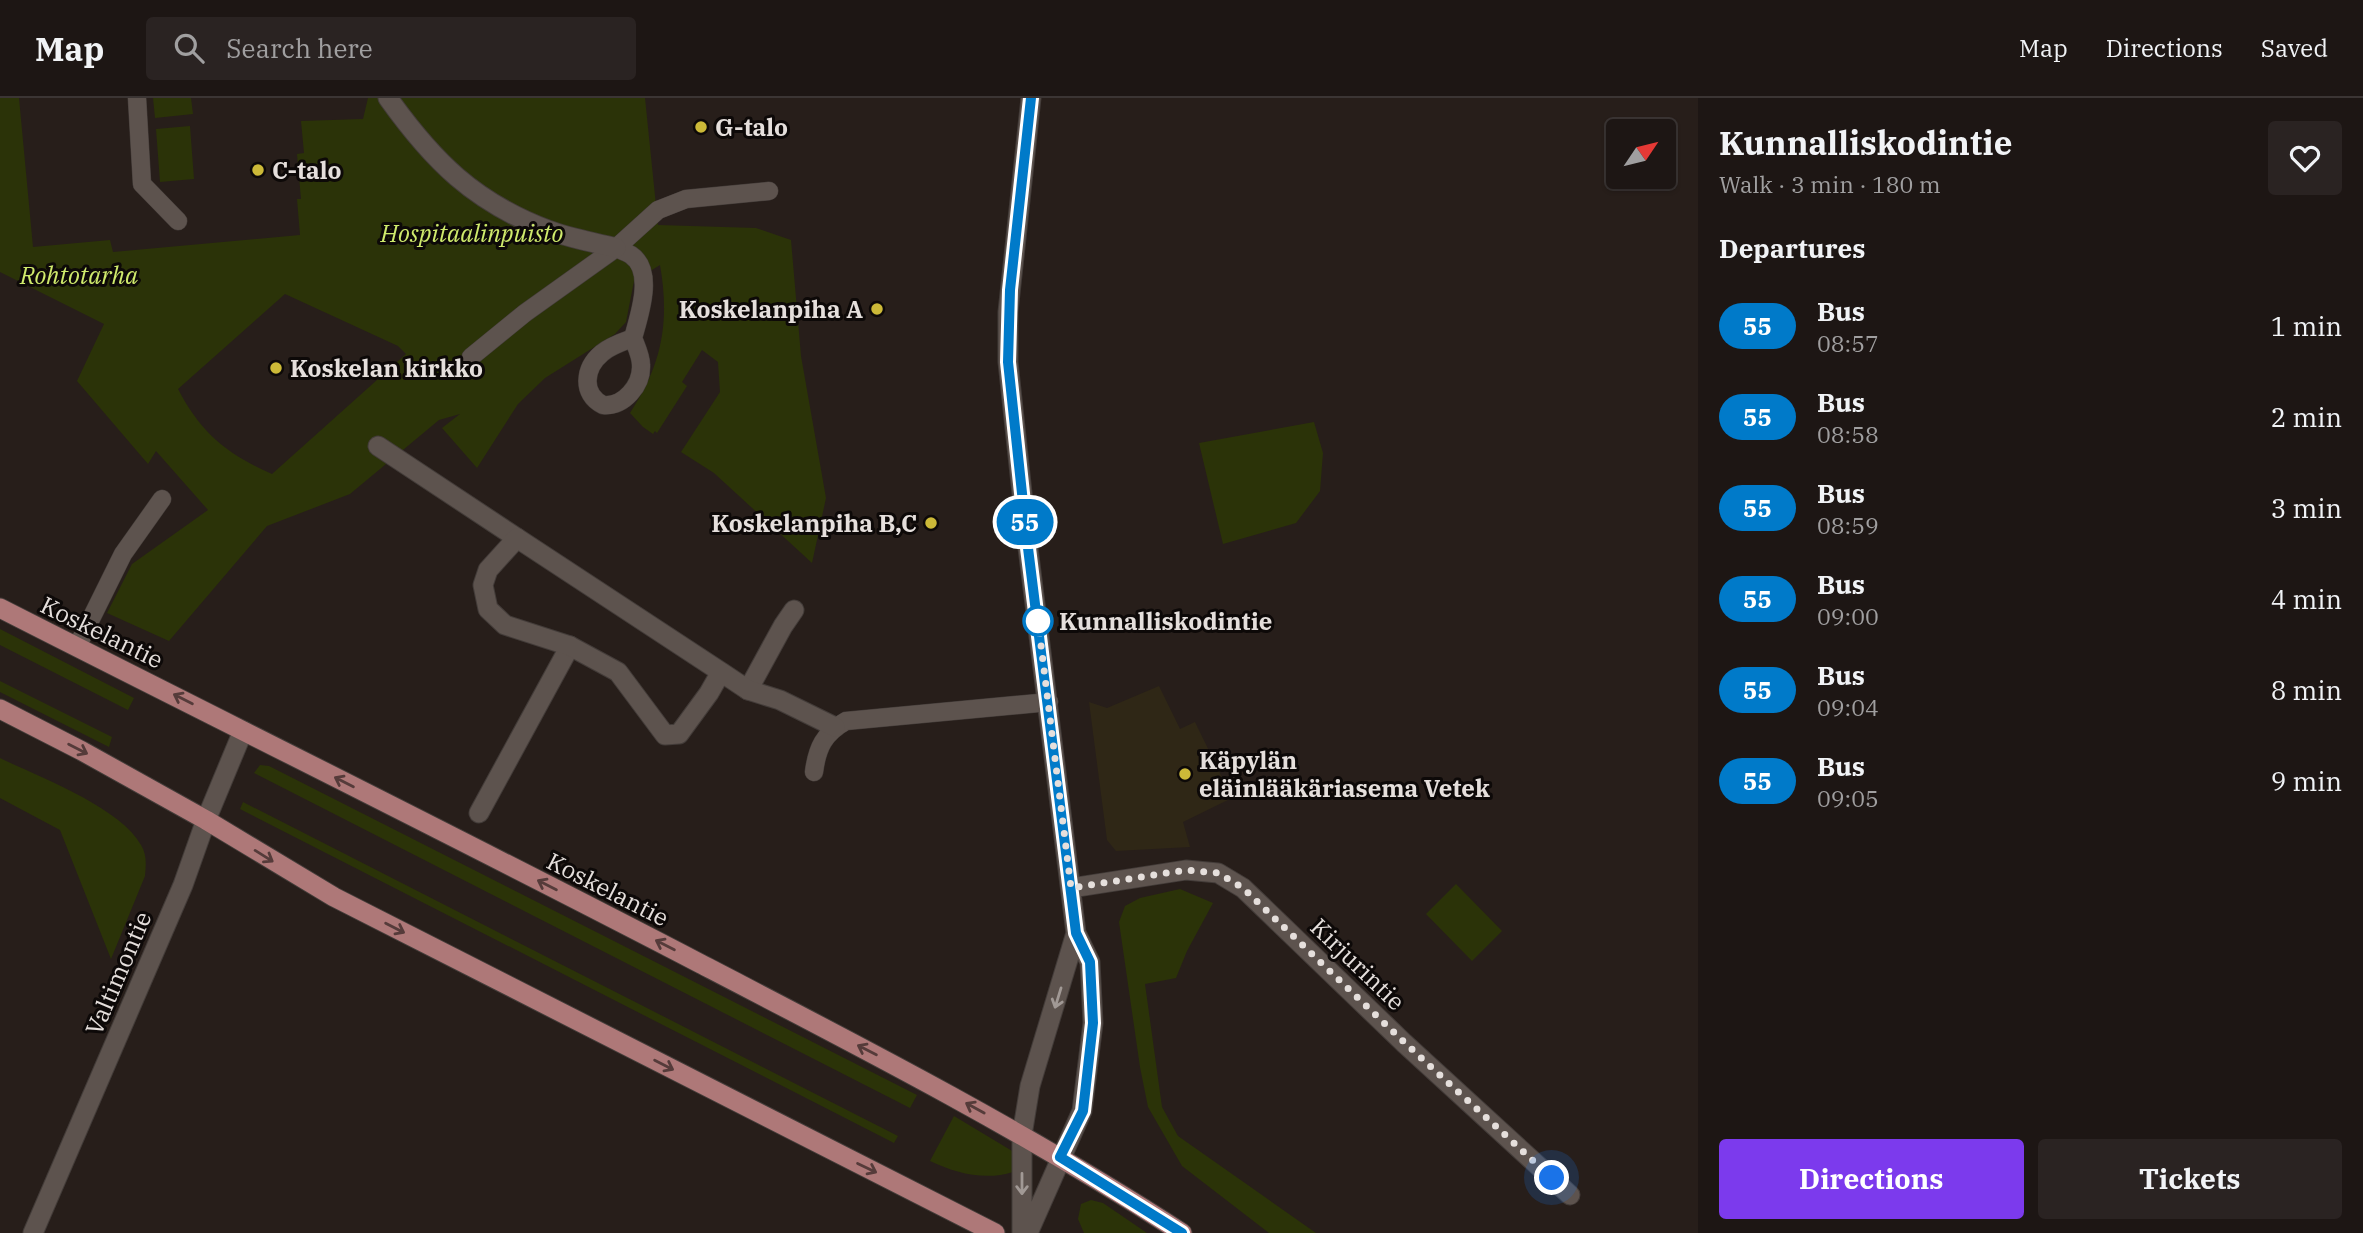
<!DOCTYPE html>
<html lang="en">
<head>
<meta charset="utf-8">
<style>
  :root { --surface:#1d1614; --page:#2a2322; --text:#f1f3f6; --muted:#a09fa0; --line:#3b3534; --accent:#7c3aed }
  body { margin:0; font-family:"IBM Plex Serif",serif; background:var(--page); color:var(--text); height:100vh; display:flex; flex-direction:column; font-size:26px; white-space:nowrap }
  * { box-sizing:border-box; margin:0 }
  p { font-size:23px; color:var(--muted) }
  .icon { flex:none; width:38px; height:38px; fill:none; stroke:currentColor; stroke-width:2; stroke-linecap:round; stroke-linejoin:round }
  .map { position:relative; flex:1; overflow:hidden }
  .drawer { display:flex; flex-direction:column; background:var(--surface); width:665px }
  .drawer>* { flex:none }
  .badge { padding:0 14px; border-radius:23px; font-size:24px; line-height:46px }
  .needle { width:46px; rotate:55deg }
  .tools { position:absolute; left:1606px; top:21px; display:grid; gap:14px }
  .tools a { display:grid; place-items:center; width:70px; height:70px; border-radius:7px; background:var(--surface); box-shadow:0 2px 5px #0004,0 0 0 2px var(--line); font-size:35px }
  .you { position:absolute; width:35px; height:35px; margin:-18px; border:5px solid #fff; border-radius:50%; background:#1a73e8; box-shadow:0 0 0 10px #1a73e833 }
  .map>.badge { position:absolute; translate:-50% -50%; box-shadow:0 0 0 4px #fff }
  h2 { padding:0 21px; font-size:26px; line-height:63px }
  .round { display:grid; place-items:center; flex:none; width:74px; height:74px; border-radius:7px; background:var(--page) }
  .overview { display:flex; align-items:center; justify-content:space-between; height:119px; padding:0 21px }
  h1 { font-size:33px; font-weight:700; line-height:52px }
  .cta { display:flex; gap:14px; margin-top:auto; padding:14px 21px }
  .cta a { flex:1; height:80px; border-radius:7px; background:var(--accent); color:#fff; font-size:28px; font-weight:700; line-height:80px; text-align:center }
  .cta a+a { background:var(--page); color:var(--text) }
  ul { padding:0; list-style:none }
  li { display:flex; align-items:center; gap:21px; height:91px; padding:0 21px }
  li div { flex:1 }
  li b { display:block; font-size:26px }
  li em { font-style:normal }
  li .badge { min-width:77px; font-weight:700; text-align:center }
  header { display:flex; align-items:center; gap:42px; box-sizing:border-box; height:98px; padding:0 35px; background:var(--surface); border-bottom:2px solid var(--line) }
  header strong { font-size:33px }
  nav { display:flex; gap:38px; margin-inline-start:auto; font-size:24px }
  .search { width:490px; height:63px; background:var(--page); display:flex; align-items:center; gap:18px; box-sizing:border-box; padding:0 24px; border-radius:7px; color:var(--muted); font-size:26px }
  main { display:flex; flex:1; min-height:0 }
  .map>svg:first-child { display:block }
  .commercial { fill:#2f2716 }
  .green { fill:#2b3308; fill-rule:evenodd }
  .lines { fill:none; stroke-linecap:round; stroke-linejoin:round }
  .service-casing { stroke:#433c39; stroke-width:19 }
  .pedestrian-casing { stroke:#433c39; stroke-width:21 }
  .minor-casing { stroke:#433c39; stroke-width:21 }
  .tertiary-casing { stroke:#433c39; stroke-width:21 }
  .primary-casing { stroke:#433c39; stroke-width:21 }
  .service { stroke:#5d534e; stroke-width:18 }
  .pedestrian { stroke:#5d534e; stroke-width:19 }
  .minor { stroke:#5d534e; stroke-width:19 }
  .tertiary { stroke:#5d534e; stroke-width:19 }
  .primary { stroke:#ae7878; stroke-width:19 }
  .oneway { stroke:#553b3a }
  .oneway2 { stroke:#a19995 }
  .line-casing { stroke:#fff; stroke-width:16 }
  .line { stroke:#007ac9; stroke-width:10 }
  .walk { stroke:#e5dfdc; stroke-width:7; stroke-dasharray:0 12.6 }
  .poi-dot { fill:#ccb938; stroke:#0d0908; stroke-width:2.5 }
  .stop-dot { fill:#fff; stroke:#007ac9; stroke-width:3.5 }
  .labels { text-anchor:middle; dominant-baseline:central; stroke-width:6; stroke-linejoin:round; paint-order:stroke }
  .poi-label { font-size:24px; font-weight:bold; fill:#e5dfdc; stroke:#0d0908; text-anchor:start }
  .park-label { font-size:24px; font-style:italic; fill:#cfea6c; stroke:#0d0908 }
  .stop-label { font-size:24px; font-weight:bold; fill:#e5dfdc; stroke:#0d0908; text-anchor:start }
  .street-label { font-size:24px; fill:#e5dfdc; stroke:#0d0908 }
</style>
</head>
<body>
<header>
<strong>Map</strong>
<div class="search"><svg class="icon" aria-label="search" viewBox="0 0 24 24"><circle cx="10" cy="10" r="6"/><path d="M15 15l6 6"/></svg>Search here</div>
<nav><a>Map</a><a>Directions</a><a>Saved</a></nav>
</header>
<main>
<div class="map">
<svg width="1698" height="1135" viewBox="0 0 1698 1135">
  <rect width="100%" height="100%" fill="#271e1a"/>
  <path class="commercial" d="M1159,588l21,43 15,-7 37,76 -49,24 7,25 -74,4 -9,-11 -18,-138 18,6z"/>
  <path class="green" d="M0,0h19l14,149 77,-7 3,12 187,-17 -3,-36h4l-4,-45 7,-1 -3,-32 62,-2 5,-21h277l13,127 98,3 35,12 10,116 25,142 -14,65 -98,-90 -33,-21 39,-60 -2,-30 -16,-12 -20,32 5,4 -30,47 -2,-2 -2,3 -10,-7 -13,-14c32,-48 40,-91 30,-148l-26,16 -8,41 -11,12 -70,44 -27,26 -41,64 -35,-40 18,-14 -21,6 -89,74 -83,32 -98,115 -62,-28 25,-49 76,-54 -52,-59 -8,13 -71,-83 27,-57 -104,-52zM285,196l113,52 8,8 -134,120c-45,-20 -71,-41 -94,-85z
    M153,0h38l2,16 -38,4z
    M190,28l4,53 -34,3 -4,-53z
    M1314,324l9,31 -3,38 -24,32 -73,21 -24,-101z
    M0,531l134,69 -6,12 -128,-65z
    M0,583l112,56 -3,10 -109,-55z
    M0,660c39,19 120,49 141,87 6,10 5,19 4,31l-34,83 -51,-129 -60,-32z
    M260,667l9,1 648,329 -7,13 -656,-335z
    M243,704l655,334 -4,7 -654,-334z
    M1456,786l46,47 -30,30 -46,-47z
    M1180,791l33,14 -26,48 -11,27 -31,6 17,123 16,29 138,97h-47l-87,-67 -34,-59 -8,-40 -21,-145 6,-16 15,-8z
    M954,1018l65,39 -6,17c-28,9 -58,1 -83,-11z
    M1091,1102l12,3 44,30h-63l-6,-14 3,-15z"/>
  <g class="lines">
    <g class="service-casing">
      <path id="service" d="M137,0l5,86 36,37
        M616,150c4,2 10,4 15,7 24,16 8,61 2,83
        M633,240c3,8 8,18 8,27 1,20 -17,42 -38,40 -22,-11 -19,-37 -1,-52 8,-7 20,-11 31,-15z
        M471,259l54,-44 91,-65 42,-38 28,-11 83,-8
        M77,549l46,-93 39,-55
        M814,674c3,-24 10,-39 32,-51l203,-19"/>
    </g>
    <g class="pedestrian-casing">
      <path id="pedestrian" d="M378,348l139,92
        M748,592l35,-64 11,-16
        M479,715l91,-167"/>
    </g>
    <g class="minor-casing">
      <path id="minor" d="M388,0c45,63 86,104 160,132 21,8 45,12 68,18
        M721,574l-204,-134 -29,32 -5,15 5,24 17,16 65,21 48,26 47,63 14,-1 30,-41 12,-21 27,18 32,10 55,27
        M1071,790l115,-18 32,3 25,15 161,155 166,152
        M33,1135l150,-348 23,-65 37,-89"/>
    </g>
    <g class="tertiary-casing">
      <path id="tertiary" d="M1022,1135v-98l8,-49 46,-153
        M1028,1135l54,-122 11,-88 -3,-61 -14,-29 -49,-393 -19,-178v-50l23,-214"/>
    </g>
    <g class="primary-casing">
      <path id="primary" d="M0,510c234,119 469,235 701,356 164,85 327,169 481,269
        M0,611l82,42 124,69 128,77 661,336"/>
    </g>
    <use href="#service" class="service"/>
    <use href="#pedestrian" class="pedestrian"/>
    <use href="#minor" class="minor"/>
    <use href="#tertiary" class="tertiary"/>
    <use href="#primary" class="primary"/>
  </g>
  <defs><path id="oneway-shaft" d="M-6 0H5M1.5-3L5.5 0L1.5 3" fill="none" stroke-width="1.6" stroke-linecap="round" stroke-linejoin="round" transform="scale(1.75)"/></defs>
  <g class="oneway">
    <use href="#oneway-shaft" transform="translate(183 601) rotate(-153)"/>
    <use href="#oneway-shaft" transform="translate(78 651) rotate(27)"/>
    <use href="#oneway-shaft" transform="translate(344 684) rotate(-153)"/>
    <use href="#oneway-shaft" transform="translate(264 758) rotate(32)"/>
    <use href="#oneway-shaft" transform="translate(547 787) rotate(-153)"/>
    <use href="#oneway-shaft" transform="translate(395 830) rotate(27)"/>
    <use href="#oneway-shaft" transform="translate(665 847) rotate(-153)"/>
    <use href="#oneway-shaft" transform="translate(867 952) rotate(-153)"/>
    <use href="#oneway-shaft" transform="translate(664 967) rotate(27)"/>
    <use href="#oneway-shaft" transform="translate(975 1010) rotate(-151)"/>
    <use href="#oneway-shaft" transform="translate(867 1070) rotate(26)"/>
  </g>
  <g class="oneway2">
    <use href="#oneway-shaft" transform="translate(1058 900) rotate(107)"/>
    <use href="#oneway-shaft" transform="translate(1022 1086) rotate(90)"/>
  </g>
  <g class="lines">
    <g class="line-casing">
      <path id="line" d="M1031,0l-21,192 -2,72 19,178 49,393 14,29 3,61 -10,88 -23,46 122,76"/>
    </g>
    <use href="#line" class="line"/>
    <path class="walk" d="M1038,523l33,267 115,-18 32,3 25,15 161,154 148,136"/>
  </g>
  <g class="poi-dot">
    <circle cx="701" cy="29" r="7"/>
    <circle cx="258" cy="72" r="7"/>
    <circle cx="877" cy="211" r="7"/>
    <circle cx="276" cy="270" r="7"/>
    <circle cx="931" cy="425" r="7"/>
    <circle cx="1185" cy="676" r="7"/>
  </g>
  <circle class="stop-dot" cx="1038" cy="523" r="14"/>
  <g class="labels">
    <g class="poi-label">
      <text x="715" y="29">G-talo</text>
      <text x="272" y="72">C-talo</text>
      <text x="863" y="211" text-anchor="end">Koskelanpiha A</text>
      <text x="290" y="270">Koskelan kirkko</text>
      <text x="917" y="425" text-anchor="end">Koskelanpiha B,C</text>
      <text x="1199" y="662">Käpylän<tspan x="1199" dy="28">eläinlääkäriasema Vetek</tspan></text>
    </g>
    <g class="park-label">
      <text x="472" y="135">Hospitaalinpuisto</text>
      <text x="79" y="177">Rohtotarha</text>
    </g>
    <g class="stop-label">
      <text x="1059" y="523">Kunnalliskodintie</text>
    </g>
    <g class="street-label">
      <text transform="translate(102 534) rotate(26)">Koskelantie</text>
      <text transform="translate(608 791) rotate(27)">Koskelantie</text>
      <text transform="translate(1358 866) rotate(44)">Kirjurintie</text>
      <text transform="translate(118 875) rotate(-67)">Valtimontie</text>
    </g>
  </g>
</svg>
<div class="tools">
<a><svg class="needle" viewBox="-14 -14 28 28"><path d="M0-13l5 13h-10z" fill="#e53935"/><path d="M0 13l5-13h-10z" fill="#a09fa0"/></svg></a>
</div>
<div class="you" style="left:1552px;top:1080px"></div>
<b class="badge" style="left:1025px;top:424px;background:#007ac9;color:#fff">55</b>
</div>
<section class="drawer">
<div class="overview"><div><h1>Kunnalliskodintie</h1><p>Walk · 3 min · 180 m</p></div><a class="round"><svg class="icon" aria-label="heart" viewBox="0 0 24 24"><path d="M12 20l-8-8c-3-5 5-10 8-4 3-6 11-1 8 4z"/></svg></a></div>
<h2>Departures</h2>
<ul>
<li><span class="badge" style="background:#007ac9;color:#fff">55</span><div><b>Bus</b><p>08:57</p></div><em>1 min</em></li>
<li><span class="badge" style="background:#007ac9;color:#fff">55</span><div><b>Bus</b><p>08:58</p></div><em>2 min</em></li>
<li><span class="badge" style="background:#007ac9;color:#fff">55</span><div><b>Bus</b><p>08:59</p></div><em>3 min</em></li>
<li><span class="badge" style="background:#007ac9;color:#fff">55</span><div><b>Bus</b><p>09:00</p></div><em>4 min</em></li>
<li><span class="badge" style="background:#007ac9;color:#fff">55</span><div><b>Bus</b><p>09:04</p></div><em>8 min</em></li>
<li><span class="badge" style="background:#007ac9;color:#fff">55</span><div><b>Bus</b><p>09:05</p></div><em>9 min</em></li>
</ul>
<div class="cta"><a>Directions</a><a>Tickets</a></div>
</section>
</main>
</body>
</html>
